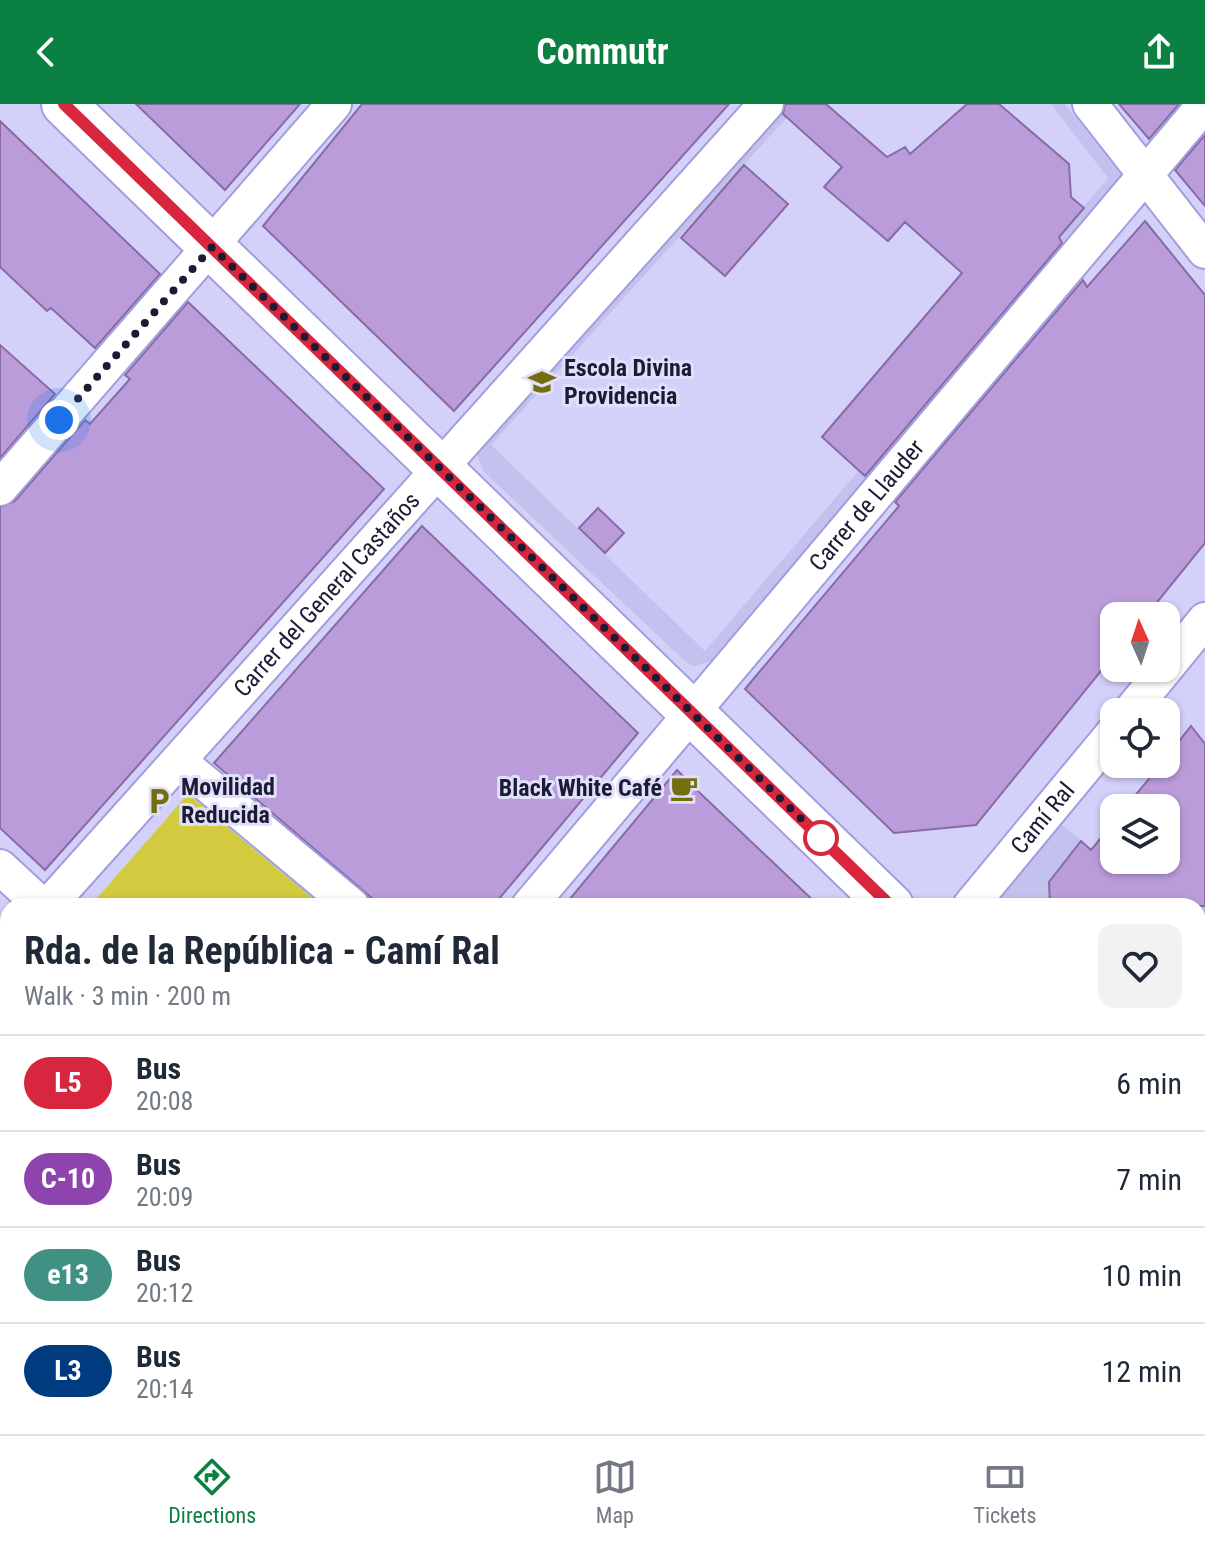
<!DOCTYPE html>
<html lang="en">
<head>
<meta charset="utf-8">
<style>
  :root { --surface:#fff; --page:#f2f2f3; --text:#1f2937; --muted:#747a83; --line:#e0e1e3; --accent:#0b8043 }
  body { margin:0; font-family:"Roboto Condensed",sans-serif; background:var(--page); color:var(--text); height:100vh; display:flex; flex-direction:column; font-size:30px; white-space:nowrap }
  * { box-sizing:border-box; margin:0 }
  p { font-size:26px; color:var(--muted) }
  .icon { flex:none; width:44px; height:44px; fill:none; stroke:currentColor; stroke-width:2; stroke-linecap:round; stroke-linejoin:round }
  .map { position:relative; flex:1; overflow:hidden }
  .sheet { position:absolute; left:0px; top:794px; width:1206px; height:536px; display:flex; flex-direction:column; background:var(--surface); border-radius:24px 24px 0 0; box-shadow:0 2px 6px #0004 }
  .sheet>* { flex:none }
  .badge { padding:0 16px; border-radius:26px; font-size:28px; line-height:52px }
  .needle { width:52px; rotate:357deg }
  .tools { position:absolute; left:1100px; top:498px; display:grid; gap:16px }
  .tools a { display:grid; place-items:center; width:80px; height:80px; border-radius:16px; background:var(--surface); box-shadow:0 2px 6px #0004; font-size:40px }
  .you { position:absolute; width:40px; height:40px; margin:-20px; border:6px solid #fff; border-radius:50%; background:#1a73e8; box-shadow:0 0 0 12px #1a73e833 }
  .map>.badge { position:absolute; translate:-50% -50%; box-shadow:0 0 0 4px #fff }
  .round { display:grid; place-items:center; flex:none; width:84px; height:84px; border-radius:16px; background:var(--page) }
  .head { display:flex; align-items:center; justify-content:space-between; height:136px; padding:0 24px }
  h1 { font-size:38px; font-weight:700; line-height:60px }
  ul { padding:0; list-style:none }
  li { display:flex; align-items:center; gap:24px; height:96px; padding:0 24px; border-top:2px solid var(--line) }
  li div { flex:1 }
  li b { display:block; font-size:30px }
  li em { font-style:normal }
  li .badge { min-width:88px; font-weight:700; text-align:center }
  header { display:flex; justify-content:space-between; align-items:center; height:104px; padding:0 24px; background:var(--accent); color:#fff; font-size:36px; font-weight:700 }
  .tabs { display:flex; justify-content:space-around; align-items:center; height:112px; border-top:2px solid var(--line); background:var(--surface); font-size:22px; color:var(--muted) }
  .tabs a { display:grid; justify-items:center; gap:4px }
  .tabs .current { color:var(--accent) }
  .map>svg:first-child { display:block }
  .built { fill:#c3c2ee }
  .green { fill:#d2cb3f }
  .building { fill:#bb9cdb; stroke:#886ba6; stroke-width:2 }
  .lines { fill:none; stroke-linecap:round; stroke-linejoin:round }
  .street-casing { stroke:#a19dde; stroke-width:38 }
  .secondary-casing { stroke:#a19dde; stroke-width:48 }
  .street { stroke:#fff; stroke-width:34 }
  .secondary { stroke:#fff; stroke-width:44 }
  .line-casing { stroke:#fff; stroke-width:18 }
  .line { stroke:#d7263d; stroke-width:12 }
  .walk { stroke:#1d1a33; stroke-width:8; stroke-dasharray:0 14.4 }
  .stop-dot { fill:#fff; stroke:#d7263d; stroke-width:4 }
  .labels { text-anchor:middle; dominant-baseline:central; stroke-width:6; stroke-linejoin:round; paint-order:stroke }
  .poi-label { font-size:24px; font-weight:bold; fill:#1d1a33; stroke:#e1e0fc; text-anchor:start }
  .street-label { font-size:24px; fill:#1d1a33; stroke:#e1e0fc }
</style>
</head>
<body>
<header><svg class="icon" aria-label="back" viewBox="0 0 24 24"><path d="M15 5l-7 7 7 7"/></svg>Commutr<svg class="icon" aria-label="share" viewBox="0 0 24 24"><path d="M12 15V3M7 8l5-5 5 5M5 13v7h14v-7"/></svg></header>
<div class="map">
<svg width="1205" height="1330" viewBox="0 0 1205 1330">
  <rect width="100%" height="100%" fill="#d3d1fa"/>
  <path class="built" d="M786,0h13l-308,341 214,206 403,-473 -57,-74h14l57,72 -62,71v15l-43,38 -306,361 -16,5 -7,-2 -205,-193 -6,-18 7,-14z
    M1191,622l14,18v690h-613l-8,-8h614v-520h-228l78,-93 43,36 23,-27v38h52v-102z"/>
  <path class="green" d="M188,690l134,112h-232z
    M150,1322h173l-6,8h-167l-4,-3z"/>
  <path class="building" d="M136,0h164l-75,86z
    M362,0h367l-275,307 -191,-185z
    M785,0h41l61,53 18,-10 5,7 57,-50h32l70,60 2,33 13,11 -25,29 3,6 -197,233 -43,-39 140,-164 -57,-51 -17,19 -64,-54 18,-20 -59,-53z
    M1119,0h60l-30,35z
    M0,17l160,153 -65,74 -44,-40 -4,3 -47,-44z
    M1205,31v71l-30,-36z
    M744,61l44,39 -63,72 -44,-38z
    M1145,117l60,74v248l-59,73h-32v39l-138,170 -82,8 -149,-144 154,-183 -4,-4 188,-222 4,7z
    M188,198l196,187 -339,381 -45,-42v-321l15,-6 70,-81 5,4 40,-45 -5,-4z
    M0,241l55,49 -55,64z
    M598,404l26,25 -19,20 -26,-25z
    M422,422l216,207 -145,173h-112l-167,-143z
    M1191,622l14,18v162h-155l-1,-24 32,-41 10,9 23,-28v38h52v-52h-41l36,-44h5v-6z
    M677,666l24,24 118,112h-255z"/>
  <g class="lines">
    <g class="street-casing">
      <g id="street">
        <path d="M1090,0l115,147"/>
        <path d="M0,384l334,-384"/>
        <path d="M1130,608l75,-92"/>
        <path d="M179,657l173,145"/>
        <path d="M0,763l42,39"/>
        <path id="s1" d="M48,802l718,-802"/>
        <path id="s2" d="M529,802l676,-802"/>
        <path id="s3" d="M970,802l144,-174"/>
        <path d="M0,852l8,-9"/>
        <path d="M584,1322l8,8"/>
        <path d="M83,1330l7,-8"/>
        <path d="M540,1330l7,-8"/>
      </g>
    </g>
    <g class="secondary-casing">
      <path id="secondary" d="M64,0l827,802
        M1198,1097l7,7"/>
    </g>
    <use href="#street" class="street"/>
    <use href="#secondary" class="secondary"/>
  </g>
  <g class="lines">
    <g class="line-casing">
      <path id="line" d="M64,0l827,802"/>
    </g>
    <use href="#line" class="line"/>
    <path class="walk" d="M59,316l153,-173 609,591"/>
  </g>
  <defs>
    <g id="school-bare" transform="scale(2.16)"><path d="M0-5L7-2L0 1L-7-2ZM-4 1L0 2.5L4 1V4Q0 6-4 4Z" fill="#736f0e" stroke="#e1e0fc" stroke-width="2.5" paint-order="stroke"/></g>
    <g id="cafe-bare" transform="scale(2.16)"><path d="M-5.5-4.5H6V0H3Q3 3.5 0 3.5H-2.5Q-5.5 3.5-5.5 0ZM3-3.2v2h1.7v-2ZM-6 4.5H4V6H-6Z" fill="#736f0e" stroke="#e1e0fc" stroke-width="2.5" paint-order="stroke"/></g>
    <g id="parking-bare" transform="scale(2.16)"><path d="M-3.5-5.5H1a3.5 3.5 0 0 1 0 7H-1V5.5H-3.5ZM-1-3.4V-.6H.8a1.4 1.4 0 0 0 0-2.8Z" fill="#736f0e" stroke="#e1e0fc" stroke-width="2.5" paint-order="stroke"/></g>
  </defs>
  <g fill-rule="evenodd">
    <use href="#school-bare" x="542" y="278"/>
    <use href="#cafe-bare" x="684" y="684"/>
    <use href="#parking-bare" x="159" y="697"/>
  </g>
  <circle class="stop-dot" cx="821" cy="734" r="16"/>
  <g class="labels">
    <g class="poi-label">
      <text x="564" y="264">Escola Divina<tspan x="564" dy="28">Providencia</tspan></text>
      <text x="181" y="683">Movilidad<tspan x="181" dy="28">Reducida</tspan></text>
      <text x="662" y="684" text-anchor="end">Black White Café</text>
    </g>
    <g class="street-label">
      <text stroke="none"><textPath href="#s2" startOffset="524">Carrer de Llauder</textPath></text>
      <text stroke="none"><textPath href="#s1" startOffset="418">Carrer del General Castaños</textPath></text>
      <text stroke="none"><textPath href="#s3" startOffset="114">Camí Ral</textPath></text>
    </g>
  </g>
</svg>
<div class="tools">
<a><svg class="needle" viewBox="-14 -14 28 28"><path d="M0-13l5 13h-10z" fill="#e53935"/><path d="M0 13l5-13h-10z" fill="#747a83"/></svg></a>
<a><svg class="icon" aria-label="locate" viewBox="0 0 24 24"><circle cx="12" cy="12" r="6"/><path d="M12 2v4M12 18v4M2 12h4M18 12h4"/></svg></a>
<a><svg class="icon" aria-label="layers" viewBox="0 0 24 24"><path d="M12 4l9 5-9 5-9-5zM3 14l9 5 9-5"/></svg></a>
</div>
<div class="you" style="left:59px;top:316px"></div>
<section class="sheet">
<div class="head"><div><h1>Rda. de la República - Camí Ral</h1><p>Walk · 3 min · 200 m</p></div><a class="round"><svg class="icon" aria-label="heart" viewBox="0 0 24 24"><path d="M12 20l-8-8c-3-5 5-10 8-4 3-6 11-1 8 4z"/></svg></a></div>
<ul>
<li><span class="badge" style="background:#d7263d;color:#fff">L5</span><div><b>Bus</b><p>20:08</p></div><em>6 min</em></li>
<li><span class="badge" style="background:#8e44ad;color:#fff">C-10</span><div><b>Bus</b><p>20:09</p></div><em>7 min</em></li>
<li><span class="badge" style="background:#409183;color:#fff">e13</span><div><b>Bus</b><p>20:12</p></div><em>10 min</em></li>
<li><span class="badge" style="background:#003b80;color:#fff">L3</span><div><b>Bus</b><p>20:14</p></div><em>12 min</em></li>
</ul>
</section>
</div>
<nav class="tabs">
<a class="current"><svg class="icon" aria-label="directions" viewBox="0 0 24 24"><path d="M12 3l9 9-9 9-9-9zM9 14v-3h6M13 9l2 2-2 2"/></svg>Directions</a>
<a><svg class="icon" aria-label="map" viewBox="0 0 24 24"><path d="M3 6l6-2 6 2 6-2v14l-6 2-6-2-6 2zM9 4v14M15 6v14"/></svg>Map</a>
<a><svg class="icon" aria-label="tickets" viewBox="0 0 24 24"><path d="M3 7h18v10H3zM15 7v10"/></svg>Tickets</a>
</nav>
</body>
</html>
